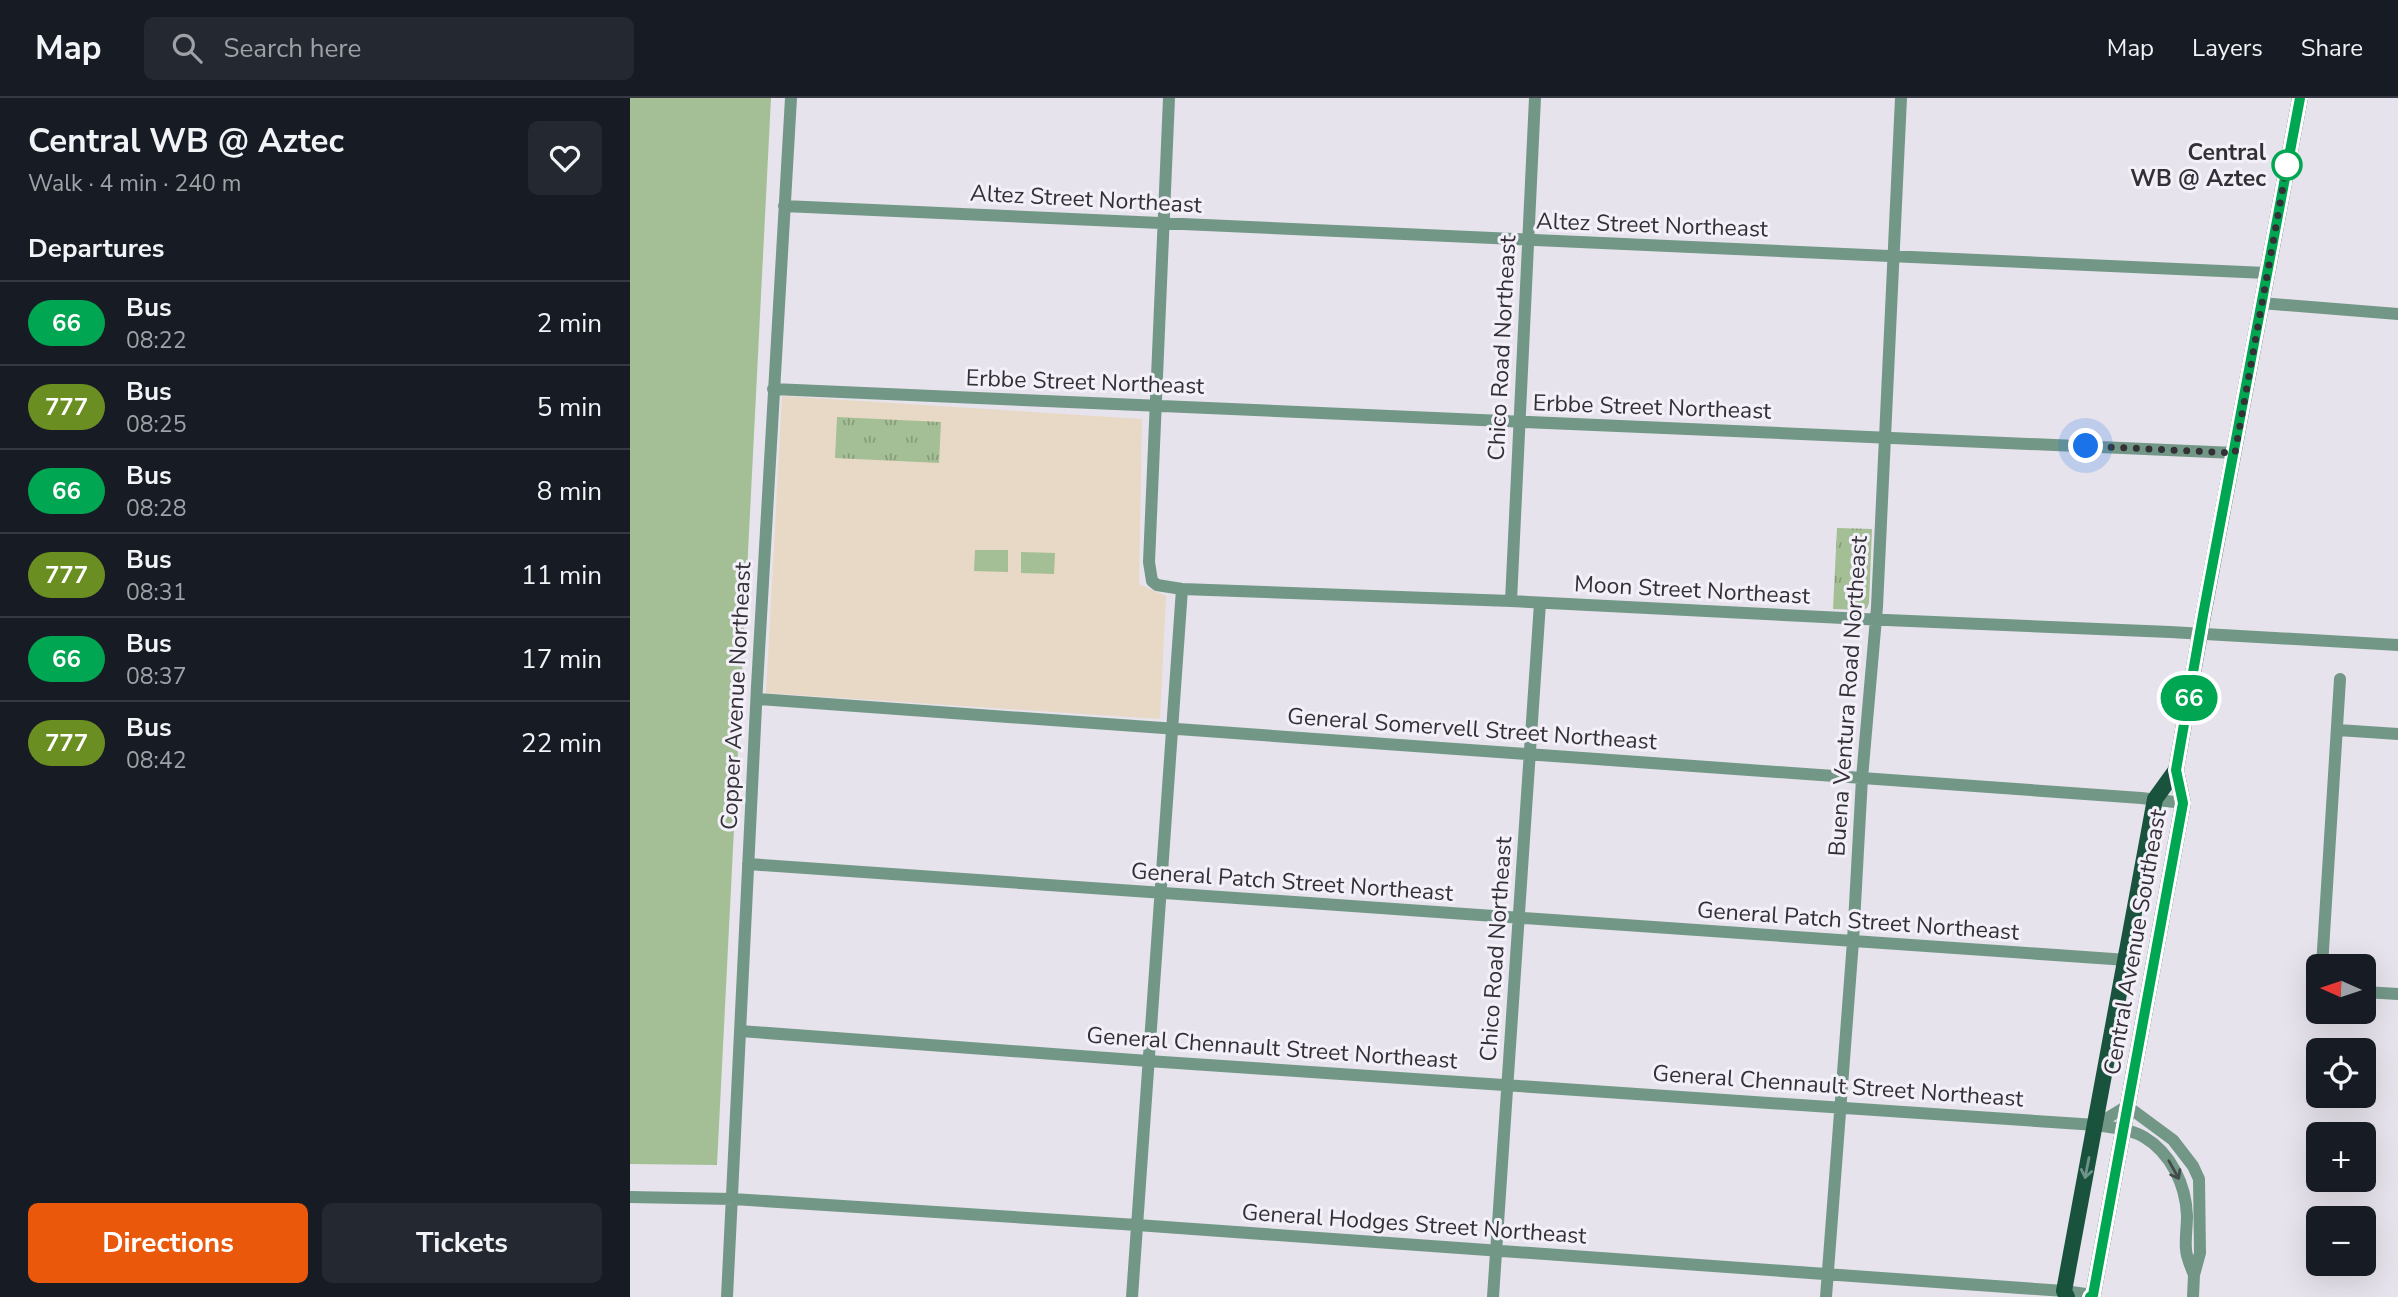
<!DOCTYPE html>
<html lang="en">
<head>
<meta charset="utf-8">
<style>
  :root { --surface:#171b24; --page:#242831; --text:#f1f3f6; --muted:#9ea1a6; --line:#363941; --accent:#ea580c }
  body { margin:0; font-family:"Nunito Sans",sans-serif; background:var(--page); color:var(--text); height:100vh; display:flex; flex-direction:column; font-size:26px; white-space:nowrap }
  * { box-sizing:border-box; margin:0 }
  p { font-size:23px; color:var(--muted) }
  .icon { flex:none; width:38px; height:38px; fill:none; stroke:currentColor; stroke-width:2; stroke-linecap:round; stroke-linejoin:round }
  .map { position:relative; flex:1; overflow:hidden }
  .side { display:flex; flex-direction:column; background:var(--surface); width:630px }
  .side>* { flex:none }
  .badge { padding:0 14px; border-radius:23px; font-size:24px; line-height:46px }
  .needle { width:46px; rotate:273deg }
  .buttons { position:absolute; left:1676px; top:856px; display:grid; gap:14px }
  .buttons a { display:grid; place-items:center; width:70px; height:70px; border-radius:10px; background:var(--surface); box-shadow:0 7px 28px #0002; font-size:35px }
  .you { position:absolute; width:35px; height:35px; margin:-18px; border:5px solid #fff; border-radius:50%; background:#1a73e8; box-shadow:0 0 0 10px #1a73e833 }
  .map>.badge { position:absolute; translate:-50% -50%; box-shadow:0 0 0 4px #fff }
  h2 { padding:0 28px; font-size:26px; line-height:63px }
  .round { display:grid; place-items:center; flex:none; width:74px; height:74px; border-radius:10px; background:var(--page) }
  .overview { display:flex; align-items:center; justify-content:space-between; height:119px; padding:0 28px }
  h1 { font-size:33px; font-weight:700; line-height:52px }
  .cta { display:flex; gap:14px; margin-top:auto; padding:14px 28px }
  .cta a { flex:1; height:80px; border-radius:10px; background:var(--accent); color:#fff; font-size:28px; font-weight:700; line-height:80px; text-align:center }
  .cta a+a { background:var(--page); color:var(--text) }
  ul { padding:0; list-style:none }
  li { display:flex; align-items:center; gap:21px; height:84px; padding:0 28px; border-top:2px solid var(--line) }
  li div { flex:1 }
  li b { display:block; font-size:26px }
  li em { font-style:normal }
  li .badge { min-width:77px; font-weight:700; text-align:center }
  header { display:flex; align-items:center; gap:42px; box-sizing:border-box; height:98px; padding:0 35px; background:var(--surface); border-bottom:2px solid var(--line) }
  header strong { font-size:33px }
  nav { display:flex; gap:38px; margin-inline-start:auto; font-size:24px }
  .search { width:490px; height:63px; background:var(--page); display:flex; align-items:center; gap:18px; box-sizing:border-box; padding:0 24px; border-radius:10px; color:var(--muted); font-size:26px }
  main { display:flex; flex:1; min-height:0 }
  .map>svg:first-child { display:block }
  .education { fill:#e8d8c6 }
  .grass { fill:#a4bf95 }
  .park { fill:url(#park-tufts) }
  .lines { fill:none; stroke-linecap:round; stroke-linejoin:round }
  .minor { stroke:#739787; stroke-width:12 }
  .major { stroke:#19533e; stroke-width:16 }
  .oneway { stroke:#719289 }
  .oneway2 { stroke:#434a4a }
  .line-casing { stroke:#fff; stroke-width:16 }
  .line { stroke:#00a651; stroke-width:10 }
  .walk { stroke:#333135; stroke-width:7; stroke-dasharray:0 12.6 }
  .stop-dot { fill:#fff; stroke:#00a651; stroke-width:3.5 }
  .labels { text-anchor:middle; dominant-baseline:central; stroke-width:6; stroke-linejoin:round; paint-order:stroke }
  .stop-label { font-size:23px; font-weight:bold; fill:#333135; stroke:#f4f0fa; text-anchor:end }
  .street-label { font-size:23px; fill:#333135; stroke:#f4f0fa }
</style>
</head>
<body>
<header>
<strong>Map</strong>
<div class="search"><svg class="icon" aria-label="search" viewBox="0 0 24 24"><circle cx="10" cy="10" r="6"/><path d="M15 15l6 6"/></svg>Search here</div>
<nav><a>Map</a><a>Layers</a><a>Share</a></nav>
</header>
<main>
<section class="side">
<div class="overview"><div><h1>Central WB @ Aztec</h1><p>Walk · 4 min · 240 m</p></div><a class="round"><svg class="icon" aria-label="heart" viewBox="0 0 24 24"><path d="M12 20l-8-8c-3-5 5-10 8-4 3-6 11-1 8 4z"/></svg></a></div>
<h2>Departures</h2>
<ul>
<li><span class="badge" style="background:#00a651;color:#fff">66</span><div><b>Bus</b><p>08:22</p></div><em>2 min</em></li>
<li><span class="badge" style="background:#6b8e23;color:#fff">777</span><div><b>Bus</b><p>08:25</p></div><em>5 min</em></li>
<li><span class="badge" style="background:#00a651;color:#fff">66</span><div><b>Bus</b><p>08:28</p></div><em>8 min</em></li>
<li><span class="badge" style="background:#6b8e23;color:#fff">777</span><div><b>Bus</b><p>08:31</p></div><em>11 min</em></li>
<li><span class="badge" style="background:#00a651;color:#fff">66</span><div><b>Bus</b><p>08:37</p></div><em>17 min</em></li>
<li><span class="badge" style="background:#6b8e23;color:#fff">777</span><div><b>Bus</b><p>08:42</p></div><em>22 min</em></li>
</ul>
<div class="cta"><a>Directions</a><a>Tickets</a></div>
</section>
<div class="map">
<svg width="1768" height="1199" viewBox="0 0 1768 1199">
  <defs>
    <pattern id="park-tufts" width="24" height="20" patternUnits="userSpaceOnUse" patternTransform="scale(1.75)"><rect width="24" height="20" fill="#a4bf95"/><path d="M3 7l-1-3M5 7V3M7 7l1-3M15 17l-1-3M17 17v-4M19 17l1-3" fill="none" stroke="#869c7a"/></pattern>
  </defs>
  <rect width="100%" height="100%" fill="#e7e3ec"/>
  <path class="education" d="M152,298l360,23 -3,165 27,12 -6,123 -394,-26z"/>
  <path class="grass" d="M0,0h141l-54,1067 -87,-1z
    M345,452h33v22l-34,-1z
    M391,454l34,1 -1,21 -33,-1z"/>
  <path class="park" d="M207,319l104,5 -2,41 -104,-5z
    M1207,430l35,1 -3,74 -2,5 -4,2 -30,-1z"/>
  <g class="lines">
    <path class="minor" d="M539,0l-20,464 3,19 5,4 25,4 329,12 352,18 307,13 228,13
      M154,108l1482,67
      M1631,205l137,11
      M143,291l1462,64
      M881,503l24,-503
      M127,601l1384,99 42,5
      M1708,632l60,4
      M118,766l1379,96
      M1692,868l18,-287
      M1734,894l34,2
      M110,933l408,30 948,64c15,2 34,4 48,12 27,16 42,48 43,79 0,11 -2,22 -1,33 0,8 5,18 8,26
      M1466,1027l31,-19 46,34 20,26 6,13 1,74 -6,22 -1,22
      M0,1099l103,2 404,26 927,66 29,4
      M97,1199l30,-611 34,-588
      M502,1199l50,-708
      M863,1199l47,-694
      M1196,1199l27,-356 9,-163 15,-171 24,-509"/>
    <path class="major" d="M1437,1199l-3,-6 91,-492 21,-29
      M1460,1199l3,-2 90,-492 -7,-33 27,-154 97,-518"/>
  </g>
  <defs><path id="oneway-shaft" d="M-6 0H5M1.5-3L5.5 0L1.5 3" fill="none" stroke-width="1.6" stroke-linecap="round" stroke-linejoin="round" transform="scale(1.75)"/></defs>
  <use class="oneway" href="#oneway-shaft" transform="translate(1457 1070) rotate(101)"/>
  <use class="oneway2" href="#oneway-shaft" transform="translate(1544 1072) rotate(61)"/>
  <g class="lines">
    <g class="line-casing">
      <path id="line" d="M1460,1199l3,-2 90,-492 -7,-33 27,-155 97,-517"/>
    </g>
    <use href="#line" class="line"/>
    <path class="walk" d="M1456,348l149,7 52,-288"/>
  </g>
  <circle class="stop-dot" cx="1657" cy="67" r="14"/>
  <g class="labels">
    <g class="stop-label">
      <text x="1636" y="54">Central<tspan x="1636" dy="26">WB @ Aztec</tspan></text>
    </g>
    <g class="street-label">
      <text transform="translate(456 101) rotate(3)">Altez Street Northeast</text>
      <text transform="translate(1022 127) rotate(2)">Altez Street Northeast</text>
      <text transform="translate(872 250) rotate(-87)">Chico Road Northeast</text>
      <text transform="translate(455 284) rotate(2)">Erbbe Street Northeast</text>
      <text transform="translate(1022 309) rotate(2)">Erbbe Street Northeast</text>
      <text transform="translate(1062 492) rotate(3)">Moon Street Northeast</text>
      <text transform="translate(106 598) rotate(-87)">Copper Avenue Northeast</text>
      <text transform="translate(1218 598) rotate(-86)">Buena Ventura Road Northeast</text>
      <text transform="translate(842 631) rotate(4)">General Somervell Street Northeast</text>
      <text transform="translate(662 784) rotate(4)">General Patch Street Northeast</text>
      <text transform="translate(1228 823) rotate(4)">General Patch Street Northeast</text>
      <text transform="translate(1505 844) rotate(-80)">Central Avenue Southeast</text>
      <text transform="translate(866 851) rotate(-86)">Chico Road Northeast</text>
      <text transform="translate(642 950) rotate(4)">General Chennault Street Northeast</text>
      <text transform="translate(1208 988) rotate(4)">General Chennault Street Northeast</text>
      <text transform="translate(784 1126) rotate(4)">General Hodges Street Northeast</text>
    </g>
  </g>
</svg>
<div class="buttons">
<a><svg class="needle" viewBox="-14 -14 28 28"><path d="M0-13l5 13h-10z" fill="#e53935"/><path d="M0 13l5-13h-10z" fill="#9ea1a6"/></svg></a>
<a><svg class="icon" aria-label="locate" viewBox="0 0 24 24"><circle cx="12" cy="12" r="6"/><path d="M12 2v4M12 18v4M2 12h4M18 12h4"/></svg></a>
<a>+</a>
<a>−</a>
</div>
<div class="you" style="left:1456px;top:348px"></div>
<b class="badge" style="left:1559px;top:600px;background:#00a651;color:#fff">66</b>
</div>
</main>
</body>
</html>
